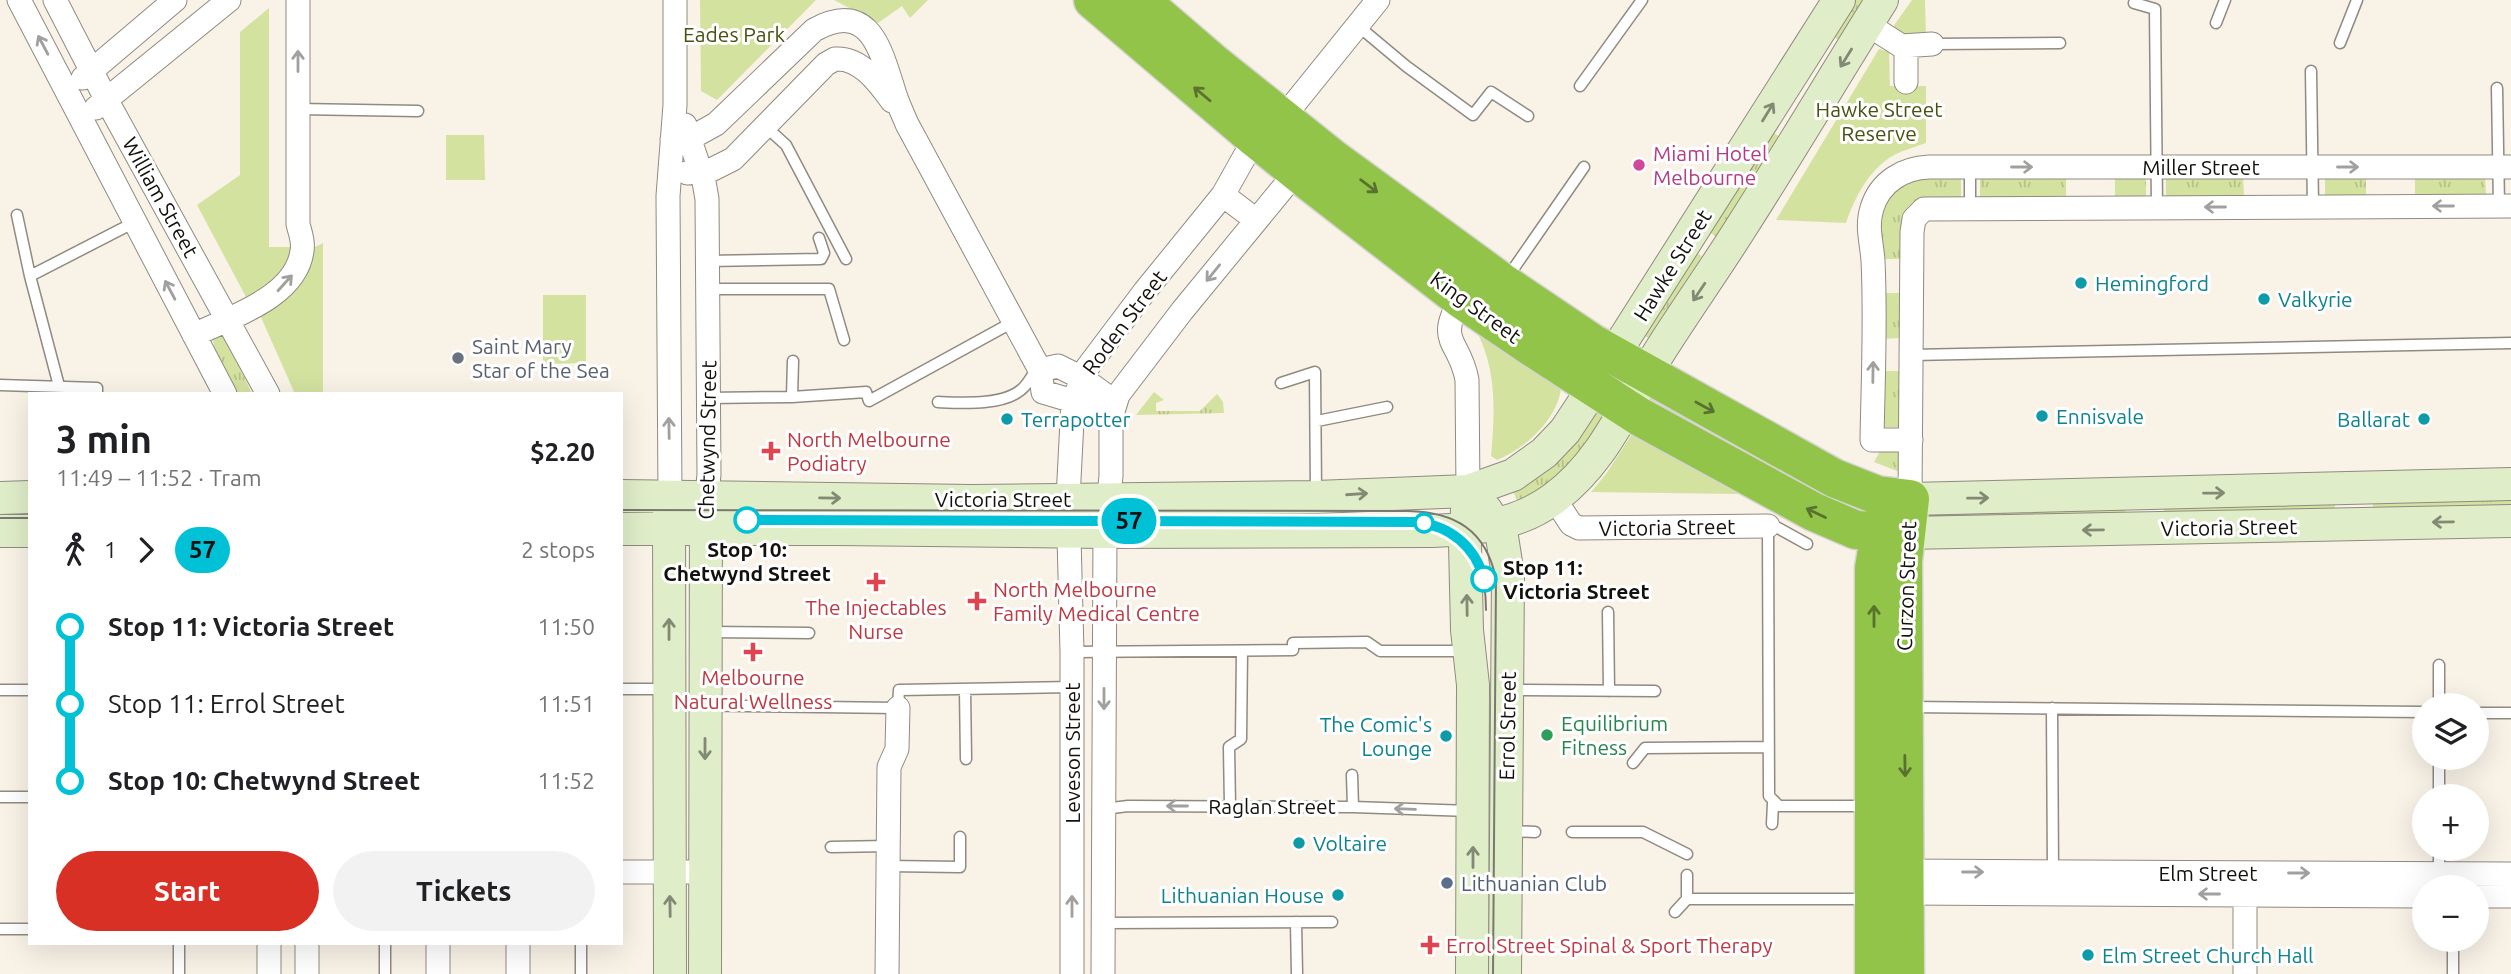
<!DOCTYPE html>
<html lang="en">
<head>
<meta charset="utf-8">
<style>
  :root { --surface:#fff; --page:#f2f2f2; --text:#202124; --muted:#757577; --accent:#d93025 }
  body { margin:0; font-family:Ubuntu,sans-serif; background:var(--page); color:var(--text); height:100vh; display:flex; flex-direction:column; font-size:26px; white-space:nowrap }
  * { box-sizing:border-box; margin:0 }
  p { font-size:23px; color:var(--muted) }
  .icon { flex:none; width:38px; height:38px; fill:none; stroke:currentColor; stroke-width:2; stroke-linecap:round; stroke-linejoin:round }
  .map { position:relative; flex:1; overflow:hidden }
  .details { position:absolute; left:28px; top:392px; width:595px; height:553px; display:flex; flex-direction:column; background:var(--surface); border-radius:0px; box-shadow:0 7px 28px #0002 }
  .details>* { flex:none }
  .badge { padding:0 14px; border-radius:23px; font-size:24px; line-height:46px }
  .fabs { position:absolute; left:2412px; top:693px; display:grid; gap:14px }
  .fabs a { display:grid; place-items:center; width:77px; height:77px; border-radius:50%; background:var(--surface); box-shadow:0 7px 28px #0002; font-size:35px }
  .map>.badge { position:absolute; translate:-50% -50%; box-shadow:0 0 0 4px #fff }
  .legs { display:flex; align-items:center; gap:10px; height:77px; padding:0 28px; font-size:23px }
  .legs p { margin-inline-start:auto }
  .overview { display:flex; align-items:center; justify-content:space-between; height:119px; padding:0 28px }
  h1 { font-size:38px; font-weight:600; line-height:52px }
  .action { display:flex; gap:14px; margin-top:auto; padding:14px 28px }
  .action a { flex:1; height:80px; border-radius:42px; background:var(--accent); color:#fff; font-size:28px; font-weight:600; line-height:80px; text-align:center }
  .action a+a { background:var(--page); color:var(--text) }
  ul { padding:0 28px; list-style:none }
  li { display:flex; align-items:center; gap:24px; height:77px; font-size:26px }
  li i { display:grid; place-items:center; width:10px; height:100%; margin:0 9px; background:currentColor }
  li i::after { content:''; width:18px; height:18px; margin:-9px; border:5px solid; border-radius:50%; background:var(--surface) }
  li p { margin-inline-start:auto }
  li:first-child i { background:linear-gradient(#0000 50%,currentColor 0) }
  li:last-child i { background:linear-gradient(currentColor 50%,#0000 0) }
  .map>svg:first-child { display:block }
  .grass { fill:url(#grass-tufts) }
  .park { fill:#d4e2a0 }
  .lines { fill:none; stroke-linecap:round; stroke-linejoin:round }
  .lane-casing { stroke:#908a80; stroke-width:13 }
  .street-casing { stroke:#908a80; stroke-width:25 }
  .secondary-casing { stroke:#908a80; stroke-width:34 }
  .highway-casing { stroke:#d5d4d3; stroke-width:41 }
  .lane { stroke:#fff; stroke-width:10 }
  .street { stroke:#fff; stroke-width:23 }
  .secondary { stroke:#dfedc9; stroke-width:32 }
  .highway { stroke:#93c44a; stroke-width:38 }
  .tram { stroke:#7b7770; stroke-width:2 }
  .oneway { stroke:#a1a09e }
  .oneway2 { stroke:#838a74 }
  .oneway3 { stroke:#59732f }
  .line-1-casing { stroke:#fff; stroke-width:16 }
  .line-1 { stroke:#00c1d5; stroke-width:10 }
  .hotel-dot { fill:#d1479c; stroke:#fff; stroke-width:2.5 }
  .culture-dot { fill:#0f9aa8; stroke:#fff; stroke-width:2.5 }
  .worship-dot { fill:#6b7280; stroke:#fff; stroke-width:2.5 }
  .health-dot { fill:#e0444e; stroke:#fff; stroke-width:2.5 }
  .stop-1-dot { fill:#fff; stroke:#00c1d5; stroke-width:3.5 }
  .leisure-dot { fill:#2e9e5b; stroke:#fff; stroke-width:2.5 }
  .service-dot { fill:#5c6f8a; stroke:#fff; stroke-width:2.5 }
  .labels { text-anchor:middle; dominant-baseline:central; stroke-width:6; stroke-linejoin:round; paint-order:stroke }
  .park-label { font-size:21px; fill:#485111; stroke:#fff }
  .hotel-label { font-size:21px; fill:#b23c85; stroke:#fff; text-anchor:start }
  .street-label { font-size:21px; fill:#13110d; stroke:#fff }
  .culture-label { font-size:21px; fill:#0d838f; stroke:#fff; text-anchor:start }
  .worship-label { font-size:21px; fill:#5b616d; stroke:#fff; text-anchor:start }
  .health-label { font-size:21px; fill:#be3a42; stroke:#fff; text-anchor:start }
  .stop-label { font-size:21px; font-weight:bold; fill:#13110d; stroke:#fff }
  .leisure-label { font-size:21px; fill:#27864d; stroke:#fff; text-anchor:start }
  .service-label { font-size:21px; fill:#4e5e75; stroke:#fff; text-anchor:start }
</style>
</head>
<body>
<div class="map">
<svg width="2511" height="974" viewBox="0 0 2511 974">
  <defs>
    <pattern id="grass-tufts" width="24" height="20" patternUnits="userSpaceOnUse" patternTransform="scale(1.75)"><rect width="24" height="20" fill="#d4e2a0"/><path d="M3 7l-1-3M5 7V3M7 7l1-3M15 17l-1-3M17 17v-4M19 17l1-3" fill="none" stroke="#b5c189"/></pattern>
  </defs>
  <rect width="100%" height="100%" fill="#f9f2e7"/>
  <path class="grass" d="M1854,0h16l-27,43 -12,-8z
    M1770,130l11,8 -64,99 -11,-7z
    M2485,175l1,22 -71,1v-22z
    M1961,176v22c-60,2 -59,1 -59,61h-22c0,-14 -2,-30 1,-44 8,-41 48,-37 80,-39z
    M2066,176v22h-86v-21z
    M2115,176l31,1v21h-31z
    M2243,176l1,21 -78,1v-21z
    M2366,176v21l-41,1v-21z
    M1692,250l10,6 -54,82 -9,-6z
    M1880,293h22l-1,45 -21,1z
    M223,331l29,63h-14l-24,-47 -1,-8z
    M1882,371h19l2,56h-23z
    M1154,392l10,8 -8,3v8h44l17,-17 6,8 1,11 -88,2z
    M1592,407l15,10c-26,39 -47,63 -89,85l-7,-15z
    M1881,449h19l-1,21 -2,1 -23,-9z
    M2511,500v9l-138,4v-9z
    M2335,505v9l-170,3 -1,-9z
    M2125,509v9l-187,5v-9z"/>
  <path class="park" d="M700,0h116l-99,100 -16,-9z
    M834,0h94l-18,18 -8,-12 -24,17z
    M1912,0h13l1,40 -36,-9z
    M269,8v239h22l-2,14 -22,30 -21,6 -49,-92 43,-30v-143z
    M1879,49l10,3 1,34h36v57c-11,4 -22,7 -32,12 -25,14 -39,42 -48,68l-70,-3z
    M446,135h38l1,45h-39z
    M323,243v151h-28l-35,-79c32,-17 43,-30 51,-66z
    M543,295h43v68l-43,1z
    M1476,330l85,57c-2,31 -36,62 -64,73l-6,-4c4,-44 6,-86 -15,-126z
    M1632,434l103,55 3,5 -147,-2 15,-18z"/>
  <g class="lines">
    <g class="lane-casing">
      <path id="lane" d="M2134,3l21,6 2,198
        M2216,23l9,-23
        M1357,25l49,41 67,49 18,-23 37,24
        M2340,43l17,-43
        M1932,44l128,-1
        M2311,71l2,136
        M1580,86l62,-86
        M2497,88l2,118
        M298,109l120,2
        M766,127l20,18 60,114
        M1970,167v41
        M17,215l13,61
        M708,261l113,-2 3,-6 -5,-15
        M1507,278l77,-111
        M708,289h121l15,51
        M1912,355l599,-12
        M1281,383l34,-11 1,122
        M0,385l97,3v6
        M59,386l-29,-110 105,-54
        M792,397l74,-5 3,9 144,-79
        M708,398l84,-1 1,-36
        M938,402c24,1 69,4 86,-15 5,-5 9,-13 13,-19
        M1317,421l70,-14
        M1807,544l-29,-16 -10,-2 1,270 10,10h89
        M1608,612l1,79
        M708,632l101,1
        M1072,652l221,-2v-7l74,-1 13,9h85
        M2439,665v40
        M621,689h46
        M0,690h30
        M965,690l1,69
        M1510,690l145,1
        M672,705l226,3 1,-18 174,-3
        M1909,707l515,5
        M2052,708l1,165
        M2476,713h35
        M2439,758v38
        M1633,763l12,-15 124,-1
        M1352,775l1,32
        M0,797h30
        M1230,806l-1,-59 12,-8 1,-88
        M1104,809l24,-3 225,1 117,4
        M1772,824l1,-21
        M1509,831l26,1
        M1572,832h71l44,22
        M831,847l57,-1
        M888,866l72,1v-30
        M2439,887v-38
        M1687,899h181
        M1675,912l12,-13v-24
        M1296,922l1,52
        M1104,923l228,-1
        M0,929h30
        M385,943v31
        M581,943v31
        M179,974v-31
        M2453,974v-34"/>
    </g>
    <g class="street-casing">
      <path id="street" d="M19,0l206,394
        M55,0l51,99 162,295
        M1867,24l39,25v33
        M1902,46l30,-2
        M835,59c25,-2 43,23 57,42
        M83,78l92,-78
        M96,108l133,-108
        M1282,119l96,-119
        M685,125l19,57 3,17 2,275 -2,22
        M672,139l24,-4 20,-11 98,-94c55,-30 66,18 79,58 3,12 9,24 14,36l133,246 3,22 30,9 40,7
        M687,173l24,-3 22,-11 93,-95 9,-5
        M1223,195l33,25
        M1461,299c-26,44 -1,41 6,81l1,111
        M194,335c37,-18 102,-38 108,-84 2,-10 -2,-18 -4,-27v-224
        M1040,370l18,-4 24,12 33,24
        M1911,440h-39c1,-59 4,-119 1,-179 -1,-18 -7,-34 -1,-53 8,-26 31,-40 57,-41h582
        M670,496l-2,-300 7,-91v-105
        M1554,498l17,26 8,4 189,-2
        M1910,499l2,-267 2,-13 10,-10 587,-3
        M1905,871l606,3
        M621,872h84
        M2245,880v94
        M1905,893l519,3
        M2476,896h35
        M269,943v31
        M518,943v31
        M307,974v-31
        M438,974v-31
        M887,974l2,-207 8,-18 1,-41
        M1072,974v-322l-4,-153 5,-98 14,-33 58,-77 78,-96 32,-57
        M1103,974l2,-442 6,-56v-58l7,-23 64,-84 115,-140"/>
    </g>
    <g class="secondary-casing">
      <path id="secondary" d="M1613,356l226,-356
        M621,496l351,5 344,-4 152,-6 45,-16 31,-22 21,-22 29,-44
        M0,498l30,-1
        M1910,499l601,-15
        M669,510l1,464
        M1467,510l-2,34 2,86 6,55 -1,289
        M1486,510l16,27 6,38 -3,399
        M621,529h216l268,3 327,-1c44,-2 84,-5 121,-32 51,-37 72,-94 105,-145 27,-43 57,-85 84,-128 48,-75 93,-151 140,-226
        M0,531h30
        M1905,533l606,-12
        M705,974l1,-464"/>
    </g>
    <g class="highway-casing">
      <path id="highway" d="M1093,0l162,138 56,45 150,116 72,49 107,69 174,95 42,18 49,3
        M1140,0l72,62 120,96 171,125 89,60 242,135 43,17 33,4 -7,62 2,413
        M1874,974v-406l5,-30 12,-27"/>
    </g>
    <use href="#lane" class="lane"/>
    <use href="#street" class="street"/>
    <use href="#secondary" class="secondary"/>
    <use href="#highway" class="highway"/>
    <path class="tram" d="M621,510l787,1c47,1 78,19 88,68l-3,395
      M0,518h30
      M1377,521c66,0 109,13 109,89"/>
  </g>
  <defs><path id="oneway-shaft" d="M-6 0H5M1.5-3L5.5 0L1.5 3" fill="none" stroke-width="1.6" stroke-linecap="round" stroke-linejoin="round" transform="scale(1.75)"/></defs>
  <g class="oneway">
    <use href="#oneway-shaft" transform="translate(43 45) rotate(-118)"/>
    <use href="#oneway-shaft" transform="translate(298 61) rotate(-90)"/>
    <use href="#oneway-shaft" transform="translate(2022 167)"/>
    <use href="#oneway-shaft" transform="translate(2348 167)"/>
    <use href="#oneway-shaft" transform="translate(2443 206) rotate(180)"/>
    <use href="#oneway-shaft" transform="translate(2215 207) rotate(180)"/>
    <use href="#oneway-shaft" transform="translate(1213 273) rotate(129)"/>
    <use href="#oneway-shaft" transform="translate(285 283) rotate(-48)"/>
    <use href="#oneway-shaft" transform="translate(170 290) rotate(-118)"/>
    <use href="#oneway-shaft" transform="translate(1873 372) rotate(-89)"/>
    <use href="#oneway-shaft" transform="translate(669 428) rotate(-91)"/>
    <use href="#oneway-shaft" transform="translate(1104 699) rotate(90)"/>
    <use href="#oneway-shaft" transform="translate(1177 806) rotate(180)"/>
    <use href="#oneway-shaft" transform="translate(1405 809) rotate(-178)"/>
    <use href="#oneway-shaft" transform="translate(1973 872)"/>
    <use href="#oneway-shaft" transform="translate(2299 873)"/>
    <use href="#oneway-shaft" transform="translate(2209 894) rotate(-180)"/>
    <use href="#oneway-shaft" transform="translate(1072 906) rotate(-90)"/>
  </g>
  <g class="oneway2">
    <use href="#oneway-shaft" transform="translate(1846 58) rotate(122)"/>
    <use href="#oneway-shaft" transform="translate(1768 112) rotate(-58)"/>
    <use href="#oneway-shaft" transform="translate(1699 292) rotate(124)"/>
    <use href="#oneway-shaft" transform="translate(2214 493) rotate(-1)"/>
    <use href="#oneway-shaft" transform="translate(1357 494) rotate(-4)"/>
    <use href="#oneway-shaft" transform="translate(830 498) rotate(1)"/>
    <use href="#oneway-shaft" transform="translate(1978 498) rotate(-1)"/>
    <use href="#oneway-shaft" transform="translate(2443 522) rotate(179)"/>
    <use href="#oneway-shaft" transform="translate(2093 530) rotate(179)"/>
    <use href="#oneway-shaft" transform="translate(1467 605) rotate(-91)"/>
    <use href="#oneway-shaft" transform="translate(669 629) rotate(-90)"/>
    <use href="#oneway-shaft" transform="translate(705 749) rotate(90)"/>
    <use href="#oneway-shaft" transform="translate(1473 857) rotate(-90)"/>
    <use href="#oneway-shaft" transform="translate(670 906) rotate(-91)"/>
  </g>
  <g class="oneway3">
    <use href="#oneway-shaft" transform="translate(1202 94) rotate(-140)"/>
    <use href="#oneway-shaft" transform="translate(1369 186) rotate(37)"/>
    <use href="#oneway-shaft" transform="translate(1705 407) rotate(29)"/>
    <use href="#oneway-shaft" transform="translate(1816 513) rotate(-154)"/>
    <use href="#oneway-shaft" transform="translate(1874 616) rotate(-90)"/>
    <use href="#oneway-shaft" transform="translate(1905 766) rotate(89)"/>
  </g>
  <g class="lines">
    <g class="line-1-casing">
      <path id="line-1" d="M747,520l670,2c33,4 58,24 67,57"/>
    </g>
    <use href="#line-1" class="line-1"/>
  </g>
  <circle class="hotel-dot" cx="1639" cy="165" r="7"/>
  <g class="culture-dot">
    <circle cx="2081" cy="283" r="7"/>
    <circle cx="2264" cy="299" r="7"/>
    <circle cx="2042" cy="416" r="7"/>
    <circle cx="1007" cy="419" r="7"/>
    <circle cx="2424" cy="419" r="7"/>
    <circle cx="1446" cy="736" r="7"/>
    <circle cx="1299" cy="843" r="7"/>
    <circle cx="1338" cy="895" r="7"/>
    <circle cx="2088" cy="955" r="7"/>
  </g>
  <circle class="worship-dot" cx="458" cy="358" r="7"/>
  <g class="health-dot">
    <path d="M767.5 440.5h7v7h7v7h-7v7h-7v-7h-7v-7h7z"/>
    <path d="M872.5 571.5h7v7h7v7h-7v7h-7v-7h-7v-7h7z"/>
    <path d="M973.5 590.5h7v7h7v7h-7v7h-7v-7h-7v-7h7z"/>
    <path d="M749.5 641.5h7v7h7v7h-7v7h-7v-7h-7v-7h7z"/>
    <path d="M1426.5 934.5h7v7h7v7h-7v7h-7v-7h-7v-7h7z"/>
  </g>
  <g class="stop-1-dot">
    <circle cx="747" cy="520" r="12"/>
    <circle cx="1424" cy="523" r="9"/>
    <circle cx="1484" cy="579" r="12"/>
  </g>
  <circle class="leisure-dot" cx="1547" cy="735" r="7"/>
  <circle class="service-dot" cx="1447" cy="883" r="7"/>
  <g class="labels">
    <g class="park-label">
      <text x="734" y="34">Eades Park</text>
      <text x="1879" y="109">Hawke Street<tspan x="1879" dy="24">Reserve</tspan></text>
    </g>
    <g class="hotel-label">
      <text x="1653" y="153">Miami Hotel<tspan x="1653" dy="24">Melbourne</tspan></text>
    </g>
    <g class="street-label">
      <text x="2201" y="167">Miller Street</text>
      <text transform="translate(161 197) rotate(61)">William Street</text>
      <text transform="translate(1672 265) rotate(-58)">Hawke Street</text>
      <text transform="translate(1476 307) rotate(36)">King Street</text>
      <text transform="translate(1124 322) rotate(-53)">Roden Street</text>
      <text transform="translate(707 440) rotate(-89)">Chetwynd Street</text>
      <text x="1003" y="499">Victoria Street</text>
      <text transform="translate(1667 527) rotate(-1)">Victoria Street</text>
      <text transform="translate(2229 527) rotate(-1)">Victoria Street</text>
      <text transform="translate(1906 586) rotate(-88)">Curzon Street</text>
      <text transform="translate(1507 726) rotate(-89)">Errol Street</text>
      <text transform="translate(1072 753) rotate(-90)">Leveson Street</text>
      <text x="1272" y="806">Raglan Street</text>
      <text x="2208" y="873">Elm Street</text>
    </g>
    <g class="culture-label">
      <text x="2095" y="283">Hemingford</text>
      <text x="2278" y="299">Valkyrie</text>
      <text x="2056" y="416">Ennisvale</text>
      <text x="1021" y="419">Terrapotter</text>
      <text x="2410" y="419" text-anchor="end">Ballarat</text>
      <text x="1432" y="724" text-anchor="end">The Comic's<tspan x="1432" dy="24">Lounge</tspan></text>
      <text x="1313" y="843">Voltaire</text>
      <text x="1324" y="895" text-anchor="end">Lithuanian House</text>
      <text x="2102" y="955">Elm Street Church Hall</text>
    </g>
    <g class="worship-label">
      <text x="472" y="346">Saint Mary<tspan x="472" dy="24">Star of the Sea</tspan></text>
    </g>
    <g class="health-label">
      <text x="787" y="439">North Melbourne<tspan x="787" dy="24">Podiatry</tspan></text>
      <text x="993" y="589">North Melbourne<tspan x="993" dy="24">Family Medical Centre</tspan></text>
      <text x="876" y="607" text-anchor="middle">The Injectables<tspan x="876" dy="24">Nurse</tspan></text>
      <text x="753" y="677" text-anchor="middle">Melbourne<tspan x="753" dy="24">Natural Wellness</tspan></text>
      <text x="1446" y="945">Errol Street Spinal &amp; Sport Therapy</text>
    </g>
    <g class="stop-label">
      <text x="747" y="549">Stop 10:<tspan x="747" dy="24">Chetwynd Street</tspan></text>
      <text x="1503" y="567" text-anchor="start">Stop 11:<tspan x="1503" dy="24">Victoria Street</tspan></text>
    </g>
    <g class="leisure-label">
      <text x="1561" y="723">Equilibrium<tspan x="1561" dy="24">Fitness</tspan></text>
    </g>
    <g class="service-label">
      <text x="1461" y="883">Lithuanian Club</text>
    </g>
  </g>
</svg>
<div class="fabs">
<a><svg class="icon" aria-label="layers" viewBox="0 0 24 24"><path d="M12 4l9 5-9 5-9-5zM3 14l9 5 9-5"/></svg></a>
<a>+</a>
<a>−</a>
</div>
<b class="badge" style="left:1129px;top:521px;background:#00c1d5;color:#111">57</b>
<section class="details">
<div class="overview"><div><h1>3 min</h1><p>11:49 – 11:52 · Tram</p></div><b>$2.20</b></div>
<div class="legs"><svg class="icon" aria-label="walk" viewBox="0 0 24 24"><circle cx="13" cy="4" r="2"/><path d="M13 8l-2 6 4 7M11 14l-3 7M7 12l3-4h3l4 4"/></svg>1<svg class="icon" aria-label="forward" viewBox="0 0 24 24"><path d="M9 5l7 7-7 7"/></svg><b class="badge" style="background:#00c1d5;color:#111">57</b><p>2 stops</p></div>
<ul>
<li><i style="color:#00c1d5"></i><b>Stop 11: Victoria Street</b><p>11:50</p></li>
<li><i style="color:#00c1d5"></i><span>Stop 11: Errol Street</span><p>11:51</p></li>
<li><i style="color:#00c1d5"></i><b>Stop 10: Chetwynd Street</b><p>11:52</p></li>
</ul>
<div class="action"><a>Start</a><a>Tickets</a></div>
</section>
</div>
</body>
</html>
